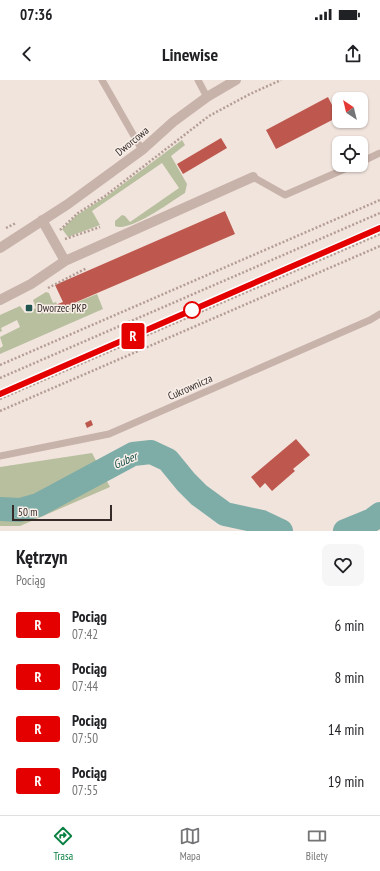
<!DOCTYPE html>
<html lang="pl">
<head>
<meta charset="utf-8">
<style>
  :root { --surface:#fff; --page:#f6f6f6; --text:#202124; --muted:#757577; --line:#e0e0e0; --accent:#0b8043 }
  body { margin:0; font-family:"PT Sans Narrow",sans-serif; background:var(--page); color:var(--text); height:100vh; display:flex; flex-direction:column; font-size:15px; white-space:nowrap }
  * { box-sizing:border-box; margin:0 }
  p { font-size:13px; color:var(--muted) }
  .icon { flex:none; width:22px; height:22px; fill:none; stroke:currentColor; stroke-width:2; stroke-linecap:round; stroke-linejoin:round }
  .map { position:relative; height:451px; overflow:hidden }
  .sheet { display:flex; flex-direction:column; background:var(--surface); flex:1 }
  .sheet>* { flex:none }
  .badge { padding:0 8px; border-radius:3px; font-size:14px; line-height:26px }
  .needle { width:26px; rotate:325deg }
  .fabs { position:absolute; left:332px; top:12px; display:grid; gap:8px }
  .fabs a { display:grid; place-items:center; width:36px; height:36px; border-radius:8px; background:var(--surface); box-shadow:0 1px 3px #0004; font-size:20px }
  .scale { position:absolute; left:12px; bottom:10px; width:100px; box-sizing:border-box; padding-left:4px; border:2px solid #362b29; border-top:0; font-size:11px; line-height:14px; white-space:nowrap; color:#362b29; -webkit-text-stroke:3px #f8efe9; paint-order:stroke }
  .map>.badge { position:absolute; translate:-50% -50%; box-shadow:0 0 0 2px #fff }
  .round { display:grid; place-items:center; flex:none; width:42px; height:42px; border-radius:8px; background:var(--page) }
  .overview { display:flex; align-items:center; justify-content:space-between; height:68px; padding:0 16px }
  h1 { font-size:19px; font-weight:700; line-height:30px }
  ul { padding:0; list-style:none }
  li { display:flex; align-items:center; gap:12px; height:52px; padding:0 16px }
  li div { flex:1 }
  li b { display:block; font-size:15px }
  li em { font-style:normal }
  li .badge { min-width:44px; font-weight:700; text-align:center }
  .status { display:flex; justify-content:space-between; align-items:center; height:28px; padding:0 20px; background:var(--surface); direction:ltr }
  .status svg { height:11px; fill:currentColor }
  header { display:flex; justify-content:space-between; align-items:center; height:52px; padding:0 16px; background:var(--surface); font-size:18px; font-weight:700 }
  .dock { display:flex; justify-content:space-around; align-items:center; height:56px; border-top:1px solid var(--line); background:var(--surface); font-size:11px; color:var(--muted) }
  .dock a { display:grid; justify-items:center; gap:2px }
  .dock .on { color:var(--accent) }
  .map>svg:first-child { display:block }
  .green { fill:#b8bf9e }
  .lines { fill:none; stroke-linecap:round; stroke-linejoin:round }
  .river { stroke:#7eaca7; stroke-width:24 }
  .building { fill:#be584e }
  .path { stroke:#b49d94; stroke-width:2.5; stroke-dasharray:2 2; stroke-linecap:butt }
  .lane { stroke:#c8b3aa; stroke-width:7 }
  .street { stroke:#c8b3aa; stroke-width:10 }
  .rail { stroke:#362b29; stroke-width:3; stroke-dasharray:1 3; stroke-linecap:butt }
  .line-casing { stroke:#fff; stroke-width:9 }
  .line { stroke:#e50000; stroke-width:6 }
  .poi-dot { fill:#215550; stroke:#f8efe9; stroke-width:1.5 }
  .stop-dot { fill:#fff; stroke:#e50000; stroke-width:2 }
  .labels { text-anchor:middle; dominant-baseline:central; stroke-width:3; stroke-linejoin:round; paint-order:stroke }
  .street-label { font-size:11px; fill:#362b29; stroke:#f8efe9 }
  .poi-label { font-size:11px; fill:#362b29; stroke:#f8efe9; text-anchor:start }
  .water-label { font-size:12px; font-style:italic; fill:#215550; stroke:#f8efe9 }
</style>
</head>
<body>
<div class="status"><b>07:36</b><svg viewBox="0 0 49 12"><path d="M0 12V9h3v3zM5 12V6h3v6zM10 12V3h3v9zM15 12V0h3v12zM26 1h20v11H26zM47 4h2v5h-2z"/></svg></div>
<header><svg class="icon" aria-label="back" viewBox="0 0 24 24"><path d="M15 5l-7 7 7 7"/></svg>Linewise<svg class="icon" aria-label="share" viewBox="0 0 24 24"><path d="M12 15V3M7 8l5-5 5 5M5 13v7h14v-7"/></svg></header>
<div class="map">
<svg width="380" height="451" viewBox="0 0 380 451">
  <rect width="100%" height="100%" fill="#f1e4dd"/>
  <path class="green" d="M182,60l3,5 -14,11 16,28 -2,9c-13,8 -56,40 -70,33v-5l7,-6 3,1 5,6 49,-34 -17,-25 -70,48 8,14 -32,12 -6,-8 15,-14 30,-19z
    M46,212l3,1 4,10 3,-1 1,2 -6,3 2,5 44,-18 6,15 -103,45v-6l3,-2 -3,-9 20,-10 -3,-7 -16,8 1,3 -2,1v-17l20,-9 5,7 11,-5 -3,-8z
    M92,373l18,34 -90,39h-20v-59z"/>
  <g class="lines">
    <path class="river" d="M0,429l20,1 18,-5 95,-51 18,-2 17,8 18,22 13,13 26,19 37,8 19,9
      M345,451l27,-11 8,-6"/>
  </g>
  <path class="building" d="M328,17l10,20 -62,32 -10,-19z
    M221,58l6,10 -44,26 -6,-10z
    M225,131l10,23 -182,78 -3,-5 13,-5 -8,-17z
    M91,340l2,5 -6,3 -2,-5z
    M296,359l14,16 -17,14 2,2 -23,20 -7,-8 -5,5 -9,-11z"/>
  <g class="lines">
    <path class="path" d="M6,148l10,-5
      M60,150l18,-17 27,-17 104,-80 41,-22 31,-14
      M65,159l35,-12
      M48,208l39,-20
      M0,285l380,-165
      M0,298l380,-165
      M0,319l380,-165
      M0,331l380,-165"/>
    <path class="lane" d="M102,0l40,70
      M198,0l9,17
      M361,82l19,-9
      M253,97l32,18 69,-30
      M0,376l109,-22 261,-114 10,-6"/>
    <path class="street" d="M42,140l23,41
      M0,168l68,-44 74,-54 31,-28 34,-25 29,-17
      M0,220l31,-16 34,-23 188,-84"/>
    <path class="rail" d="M0,314l380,-166"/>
  </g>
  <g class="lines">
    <g class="line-casing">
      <path id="line" d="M0,314l380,-166"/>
    </g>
    <use href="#line" class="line"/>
  </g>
  <rect class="poi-dot" x="25" y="224" width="8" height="8" rx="2"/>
  <circle class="stop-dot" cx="192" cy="230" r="8"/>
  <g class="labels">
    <g class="street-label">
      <text transform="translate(132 61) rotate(-39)">Dworcowa</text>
      <text transform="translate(190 307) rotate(-24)">Cukrownicza</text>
    </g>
    <g class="poi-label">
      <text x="37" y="228">Dworzec PKP</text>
    </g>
    <g class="water-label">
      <text transform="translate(125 380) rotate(-23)">Guber</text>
    </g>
  </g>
</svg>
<div class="fabs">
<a><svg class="needle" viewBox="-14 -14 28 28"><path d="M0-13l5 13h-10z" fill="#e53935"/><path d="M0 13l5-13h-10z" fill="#757577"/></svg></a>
<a><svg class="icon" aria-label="locate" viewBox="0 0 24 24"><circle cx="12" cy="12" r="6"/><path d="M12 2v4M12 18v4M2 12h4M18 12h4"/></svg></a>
</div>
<div class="scale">50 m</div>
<b class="badge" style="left:133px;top:256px;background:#e50000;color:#fff">R</b>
</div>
<section class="sheet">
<div class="overview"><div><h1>Kętrzyn</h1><p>Pociąg</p></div><a class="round"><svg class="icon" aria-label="heart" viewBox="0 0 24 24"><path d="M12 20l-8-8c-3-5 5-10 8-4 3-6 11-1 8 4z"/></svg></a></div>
<ul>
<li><span class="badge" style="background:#e50000;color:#fff">R</span><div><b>Pociąg</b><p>07:42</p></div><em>6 min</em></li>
<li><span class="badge" style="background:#e50000;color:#fff">R</span><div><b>Pociąg</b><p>07:44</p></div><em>8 min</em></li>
<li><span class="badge" style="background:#e50000;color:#fff">R</span><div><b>Pociąg</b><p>07:50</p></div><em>14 min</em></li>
<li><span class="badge" style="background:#e50000;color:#fff">R</span><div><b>Pociąg</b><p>07:55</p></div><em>19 min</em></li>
</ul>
</section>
<nav class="dock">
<a class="on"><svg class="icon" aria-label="directions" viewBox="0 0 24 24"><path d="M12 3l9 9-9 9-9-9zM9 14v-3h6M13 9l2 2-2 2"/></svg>Trasa</a>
<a><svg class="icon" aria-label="map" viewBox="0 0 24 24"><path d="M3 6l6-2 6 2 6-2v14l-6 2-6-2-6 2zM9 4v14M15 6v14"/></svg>Mapa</a>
<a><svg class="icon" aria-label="tickets" viewBox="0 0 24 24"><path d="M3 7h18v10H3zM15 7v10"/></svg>Bilety</a>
</nav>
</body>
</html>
